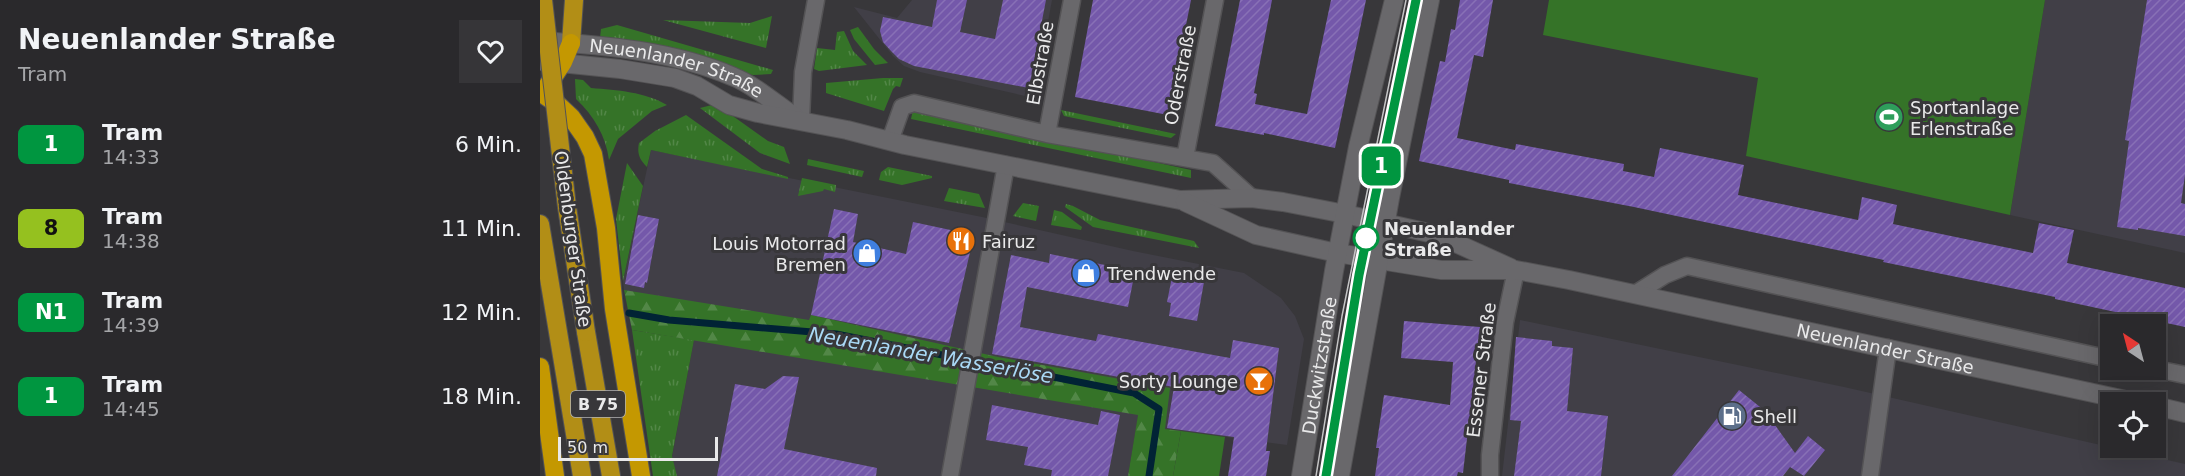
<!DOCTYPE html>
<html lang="de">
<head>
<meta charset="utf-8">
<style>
  :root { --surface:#2a292c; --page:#363538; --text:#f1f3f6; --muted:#a5a6a9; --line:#464548 }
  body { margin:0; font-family:"DejaVu Sans",sans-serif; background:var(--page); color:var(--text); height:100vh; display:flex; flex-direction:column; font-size:22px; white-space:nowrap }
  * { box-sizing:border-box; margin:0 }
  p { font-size:20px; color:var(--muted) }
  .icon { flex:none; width:33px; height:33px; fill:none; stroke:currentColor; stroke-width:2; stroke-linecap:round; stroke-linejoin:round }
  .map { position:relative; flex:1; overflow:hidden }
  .side { display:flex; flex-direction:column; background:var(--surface); width:540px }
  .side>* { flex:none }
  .badge { padding:0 12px; border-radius:9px; font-size:21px; line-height:39px }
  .needle { width:39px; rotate:324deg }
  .fabs { position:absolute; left:1560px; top:314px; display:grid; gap:12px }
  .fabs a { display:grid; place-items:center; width:66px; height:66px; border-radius:0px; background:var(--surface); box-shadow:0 6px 24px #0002,0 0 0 2px var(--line); font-size:30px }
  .scale { position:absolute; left:18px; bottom:15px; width:160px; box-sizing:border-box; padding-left:6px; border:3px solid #e9e9ea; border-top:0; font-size:16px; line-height:21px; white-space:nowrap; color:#e9e9ea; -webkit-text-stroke:4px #38373a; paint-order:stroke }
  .map>.badge { position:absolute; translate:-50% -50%; box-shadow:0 0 0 3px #fff }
  .round { display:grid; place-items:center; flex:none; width:63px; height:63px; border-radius:0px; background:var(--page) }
  .overview { display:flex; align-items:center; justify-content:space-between; height:102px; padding:0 18px }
  h1 { font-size:28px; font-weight:800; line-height:45px }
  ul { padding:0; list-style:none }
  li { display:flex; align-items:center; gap:18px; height:84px; padding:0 18px }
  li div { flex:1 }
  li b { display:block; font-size:22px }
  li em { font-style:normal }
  li .badge { min-width:66px; font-weight:700; text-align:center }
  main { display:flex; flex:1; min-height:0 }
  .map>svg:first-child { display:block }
  .built { fill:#413f47 }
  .grass { fill:url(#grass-tufts) }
  .forest { fill:url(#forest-firs) }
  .garden { fill:#357328 }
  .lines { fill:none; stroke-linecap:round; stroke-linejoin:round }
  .stream { stroke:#012335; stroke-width:7 }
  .building { fill:url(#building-hatch) }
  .minor-casing { stroke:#545355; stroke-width:19 }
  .tertiary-casing { stroke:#545355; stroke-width:20 }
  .secondary-casing { stroke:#545355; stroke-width:20 }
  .trunk-casing { stroke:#545355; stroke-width:20 }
  .motorway-casing { stroke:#545355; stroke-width:20 }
  .minor { stroke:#69686b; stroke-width:16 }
  .tertiary { stroke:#69686b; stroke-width:18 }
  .secondary { stroke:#69686b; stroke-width:18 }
  .trunk { stroke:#b28e16; stroke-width:18 }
  .motorway { stroke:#c49801; stroke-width:18 }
  .tram { stroke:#c5c5c6; stroke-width:1.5 }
  .trunk-bridge-casing { stroke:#545355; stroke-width:20; stroke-linecap:butt }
  .trunk-bridge { stroke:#b28e16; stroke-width:18 }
  .line-casing { stroke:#fff; stroke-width:14 }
  .line { stroke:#009640; stroke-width:9 }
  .stop-dot { fill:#fff; stroke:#009640; stroke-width:3 }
  .labels { text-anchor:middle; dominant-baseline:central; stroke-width:6; stroke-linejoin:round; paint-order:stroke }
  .shield { fill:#38373a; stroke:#b4b4b5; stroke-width:1.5 }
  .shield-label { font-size:16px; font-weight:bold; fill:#e9e9ea }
  .street-label { font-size:18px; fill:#e9e9ea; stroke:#38373a }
  .poi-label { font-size:18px; fill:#e9e9ea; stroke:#38373a; text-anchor:start }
  .stop-label { font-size:18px; font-weight:bold; fill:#e9e9ea; stroke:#38373a; text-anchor:start }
  .water-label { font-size:20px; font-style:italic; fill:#aad9f6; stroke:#38373a }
</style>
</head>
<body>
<main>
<section class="side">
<div class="overview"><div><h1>Neuenlander Straße</h1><p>Tram</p></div><a class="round"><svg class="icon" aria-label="heart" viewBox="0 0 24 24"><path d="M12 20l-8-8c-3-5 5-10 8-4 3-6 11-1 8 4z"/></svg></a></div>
<ul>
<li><span class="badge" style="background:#009640;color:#fff">1</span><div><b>Tram</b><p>14:33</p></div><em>6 Min.</em></li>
<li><span class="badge" style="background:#95c11f;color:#111">8</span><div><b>Tram</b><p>14:38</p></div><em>11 Min.</em></li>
<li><span class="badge" style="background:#009640;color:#fff">N1</span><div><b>Tram</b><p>14:39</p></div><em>12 Min.</em></li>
<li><span class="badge" style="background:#009640;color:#fff">1</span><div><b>Tram</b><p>14:45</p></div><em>18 Min.</em></li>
</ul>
</section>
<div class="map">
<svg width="1645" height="476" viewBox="0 0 1645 476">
  <defs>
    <pattern id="grass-tufts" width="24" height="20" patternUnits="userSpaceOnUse" patternTransform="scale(1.5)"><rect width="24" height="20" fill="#357328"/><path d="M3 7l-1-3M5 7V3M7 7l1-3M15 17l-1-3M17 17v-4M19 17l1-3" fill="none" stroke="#528747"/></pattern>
    <pattern id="forest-firs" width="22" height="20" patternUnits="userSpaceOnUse" patternTransform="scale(1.5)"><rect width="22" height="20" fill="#357328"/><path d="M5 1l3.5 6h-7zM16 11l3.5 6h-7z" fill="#528747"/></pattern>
    <pattern id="building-hatch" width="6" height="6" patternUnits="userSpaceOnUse" patternTransform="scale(1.5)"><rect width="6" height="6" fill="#7458aa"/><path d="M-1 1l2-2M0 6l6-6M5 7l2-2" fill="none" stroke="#8870b6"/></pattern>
  </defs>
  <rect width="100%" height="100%" fill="#38373a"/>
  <path class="built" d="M372,0h140l-18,98 -114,-26 -16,-6 -11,-10 -39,-49 43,11z
    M1505,0h140v253l-175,-38z
    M111,150l331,67 151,34 111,22 37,25 14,18 9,23 -17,106 -122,-16 -27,-13 -10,60h-451l-5,-19 22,-117 -70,-50 -1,-9z
    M980,320l324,67 341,77v12h-683z"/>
  <path class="grass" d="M232,16l-6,32 -103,-28 87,3z
    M77,25l156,45 -2,4 -18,1 -153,-37 1,-9z
    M318,27l16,22 14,14 -13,2 -21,-26 -4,-9z
    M304,31l9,20 14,14 -48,6 -5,-2 3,-21 18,2 2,-18z
    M343,78h20l-3,9 -4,-1 -3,3 -9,22 -58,-18v-10z
    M35,79l8,1 8,8c26,2 54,4 76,17l-15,6 -34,28 -9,21c-3,-24 -15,-44 -33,-61z
    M176,104l52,37 16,6 6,17 -30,-11 -60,-45z
    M373,110l278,60v8l-280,-59z
    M521,110l115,24 -5,4 -107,-22z
    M146,115l76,54 26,8v2l-137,-29 -4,17c-8,-8 -10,-14 -8,-24l16,-12z
    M268,159l56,12 -2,6 -55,-12z
    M87,163l16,23 -20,95 -7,-62z
    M348,167l44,9v2l-30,7 -23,-5 2,-8z
    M262,178l34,7 -1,7 -11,-3 -1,2 -25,5z
    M409,188l30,6 6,14 -41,-7z
    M483,203l16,3 -3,15 -23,-5z
    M526,204l7,2 27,14 94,21 5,7 -106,-21 -28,-20z
    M514,210l8,2 20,15 -1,3 -30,-5z
    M92,330l62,10 -22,116 5,20h-24z"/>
  <path class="forest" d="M84,290l185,30 2,-5 187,42 172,31 -5,41 16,2 -8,45h-45l10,-61 -506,-85z"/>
  <path class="garden" d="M1009,0h496l-35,215 -264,-59 12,-78 -215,-43z
    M641,431l44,6 -6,39h-46z"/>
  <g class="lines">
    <path class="stream" d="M89,313l40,7 167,14 298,59 25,16 -10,67"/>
  </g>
  <path class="building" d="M397,0h30l-7,32 35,7 8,-39h43l-17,88 -115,-22 -15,-7 -8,-8 -8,-9 -3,-11 3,-14 49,10z
    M553,0h98l-23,115 -93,-18z
    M700,0h32l-18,93 3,1 -2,10 52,10 24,-114h35l-31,148 -71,-15v2l-49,-9z
    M920,0h33l-10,57 -9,-2 -17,83 58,12 1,-6 108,20 -1,7 31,6 6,-29 55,11 29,6 -6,30 120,25 4,-23 35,8 -4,19 140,29 6,-30 35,7 -7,33 118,25v39l-130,-28v-2l-172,-35 1,-2 -250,-53 -125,-24v-3l-90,-19 21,-100 5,1 6,-33 4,1z
    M1607,0h38v175l-4,28 4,1v32l-47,-8v2l-21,-3 12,-86 -4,-1z
    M294,209l24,5 -5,28 53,12 7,-32 61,13 -25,108 -138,-28z
    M98,215l21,4 -12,64 -2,-1 -1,6 -19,-4z
    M510,254l85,17 -7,36 -101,-20 -7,40 76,14 2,-7 132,24 3,-18 46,8 -13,103h4l-4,25h-38l6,-39 -67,-9 7,-41 -182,-33 19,-99 38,8z
    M632,277l32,5 -7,39 -28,-5 2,-13 -4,-1z
    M864,321l76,6 -17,146 -5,-1 -1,4h-82l4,-28h-3l8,-53 66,10 3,-43 -52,-4z
    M976,337l36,4v5l21,2 -6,63 41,5 -7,60h-87l7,-55 -11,-1z
    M243,376l16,1 -15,72 93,19 -1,8h-159l18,-92 30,5z
    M1199,390l26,21 30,42 13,-17 17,14 -21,26 -14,-9 -7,9h-111z
    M452,405l106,20 3,-14 19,4 -12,61h-57l1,-6 -28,-5 4,-18 -42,-7z"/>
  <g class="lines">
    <g class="minor-casing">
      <path id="minor" d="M261,120l2,-48 13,-72
        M507,134l25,-134
        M350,141l12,-34 12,-4 133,31 166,29 39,35
        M645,158l30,-158
        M1095,294l30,-19 22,-9 423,93
        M1616,369l29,6
        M410,476l56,-311
        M950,476v-21l15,-133 11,-52
        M1330,476l18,-128"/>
    </g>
    <g class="tertiary-casing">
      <g id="tertiary">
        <path id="s1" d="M0,41c64,4 134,10 194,36 20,8 42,27 61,40"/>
        <path d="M0,61l80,8 55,9 22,8 32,19 29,8 89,17 58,15 275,55 72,-2 31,4 62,12"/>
        <path d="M645,202l71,33 81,18"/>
      </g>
    </g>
    <g class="secondary-casing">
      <g id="secondary">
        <path d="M805,214l93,21 73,33"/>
        <path id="s2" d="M797,253l104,17h75l53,10 566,122"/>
        <path d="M1616,406l29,7"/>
        <path id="s3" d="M761,476l33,-205 24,-124 36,-147"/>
        <path d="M800,476l50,-278 40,-198"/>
      </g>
    </g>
    <g class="trunk-casing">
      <path id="trunk" d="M31,43l3,-43
        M0,224l42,252
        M46,332l25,144"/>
    </g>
    <g class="motorway-casing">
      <path id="motorway" d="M6,88l17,-26 8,-19
        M0,92l16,11 15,14 14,20 8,17 13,74 8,81 27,167
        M0,367l15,109"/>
    </g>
    <use href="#minor" class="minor"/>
    <use href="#tertiary" class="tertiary"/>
    <use href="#secondary" class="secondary"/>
    <use href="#trunk" class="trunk"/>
    <use href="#motorway" class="motorway"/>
    <path class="tram" d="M776,476l26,-160 64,-316
      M786,476l33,-201 57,-275"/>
    <g class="trunk-bridge-casing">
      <path id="trunk-bridge" d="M3,0l24,207 19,125"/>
    </g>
    <use href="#trunk-bridge" class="trunk-bridge"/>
  </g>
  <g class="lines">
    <g class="line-casing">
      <path id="line" d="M786,476l33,-201 57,-275"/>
    </g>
    <use href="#line" class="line"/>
  </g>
  <defs>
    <g id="stadium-disc" transform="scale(1.5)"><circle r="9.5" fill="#2e9e5b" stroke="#38373a"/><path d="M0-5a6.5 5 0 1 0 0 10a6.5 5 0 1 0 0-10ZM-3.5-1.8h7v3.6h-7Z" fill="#fff"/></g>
    <g id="restaurant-disc" transform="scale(1.5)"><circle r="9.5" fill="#e8710a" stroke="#38373a"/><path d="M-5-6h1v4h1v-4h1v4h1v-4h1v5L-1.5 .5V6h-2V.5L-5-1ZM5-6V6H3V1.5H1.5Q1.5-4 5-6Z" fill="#fff"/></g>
    <g id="shop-disc" transform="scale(1.5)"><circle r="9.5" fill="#3f7fe0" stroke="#38373a"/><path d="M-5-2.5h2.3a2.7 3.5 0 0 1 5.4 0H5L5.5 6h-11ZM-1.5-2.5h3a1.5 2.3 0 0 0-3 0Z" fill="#fff"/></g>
    <g id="bar-disc" transform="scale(1.5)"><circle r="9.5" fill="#e8710a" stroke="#38373a"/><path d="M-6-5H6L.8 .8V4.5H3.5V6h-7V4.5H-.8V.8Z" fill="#fff"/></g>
    <g id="fuel-disc" transform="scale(1.5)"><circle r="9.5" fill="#5c6f8a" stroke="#38373a"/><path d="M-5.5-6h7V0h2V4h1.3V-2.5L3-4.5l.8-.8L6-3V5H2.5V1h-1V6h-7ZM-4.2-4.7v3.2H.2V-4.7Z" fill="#fff"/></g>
  </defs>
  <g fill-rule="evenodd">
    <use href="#stadium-disc" x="1349" y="117"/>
    <use href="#restaurant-disc" x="421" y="241"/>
    <use href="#shop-disc" x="327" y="253"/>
    <use href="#shop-disc" x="546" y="273"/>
    <use href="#bar-disc" x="719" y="381"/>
    <use href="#fuel-disc" x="1192" y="416"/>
  </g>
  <circle class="stop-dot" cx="826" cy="238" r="12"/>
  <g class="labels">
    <rect class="shield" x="31" y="391" width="54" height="26" rx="4.5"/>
    <g class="shield-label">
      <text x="58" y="404">B 75</text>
    </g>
    <g class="street-label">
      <text transform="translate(500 63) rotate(-80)">Elbstraße</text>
      <text stroke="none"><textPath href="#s1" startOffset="140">Neuenlander Straße</textPath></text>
      <text transform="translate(640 75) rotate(-79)">Oderstraße</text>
      <text transform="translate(33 239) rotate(82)">Oldenburger Straße</text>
      <text stroke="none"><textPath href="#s2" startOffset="558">Neuenlander Straße</textPath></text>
      <text stroke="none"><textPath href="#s3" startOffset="112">Duckwitzstraße</textPath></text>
      <text transform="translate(941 370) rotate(-83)">Essener Straße</text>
    </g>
    <g class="poi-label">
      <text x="1370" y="107">Sportanlage<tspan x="1370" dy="21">Erlenstraße</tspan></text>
      <text x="442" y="241">Fairuz</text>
      <text x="306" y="243" text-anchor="end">Louis Motorrad<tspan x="306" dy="21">Bremen</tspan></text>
      <text x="567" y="273">Trendwende</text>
      <text x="698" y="381" text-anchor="end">Sorty Lounge</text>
      <text x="1213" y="416">Shell</text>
    </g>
    <g class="stop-label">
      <text x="844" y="228">Neuenlander<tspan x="844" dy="21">Straße</tspan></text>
    </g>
    <g class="water-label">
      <text transform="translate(391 355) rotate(10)">Neuenlander Wasserlöse</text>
    </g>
  </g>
</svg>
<div class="fabs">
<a><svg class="needle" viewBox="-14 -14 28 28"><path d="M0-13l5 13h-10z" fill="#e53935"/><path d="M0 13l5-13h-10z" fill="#a5a6a9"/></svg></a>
<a><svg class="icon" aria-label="locate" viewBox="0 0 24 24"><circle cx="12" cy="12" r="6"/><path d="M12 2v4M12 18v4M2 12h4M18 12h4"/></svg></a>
</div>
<div class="scale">50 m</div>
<b class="badge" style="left:841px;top:166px;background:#009640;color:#fff">1</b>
</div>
</main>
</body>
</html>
